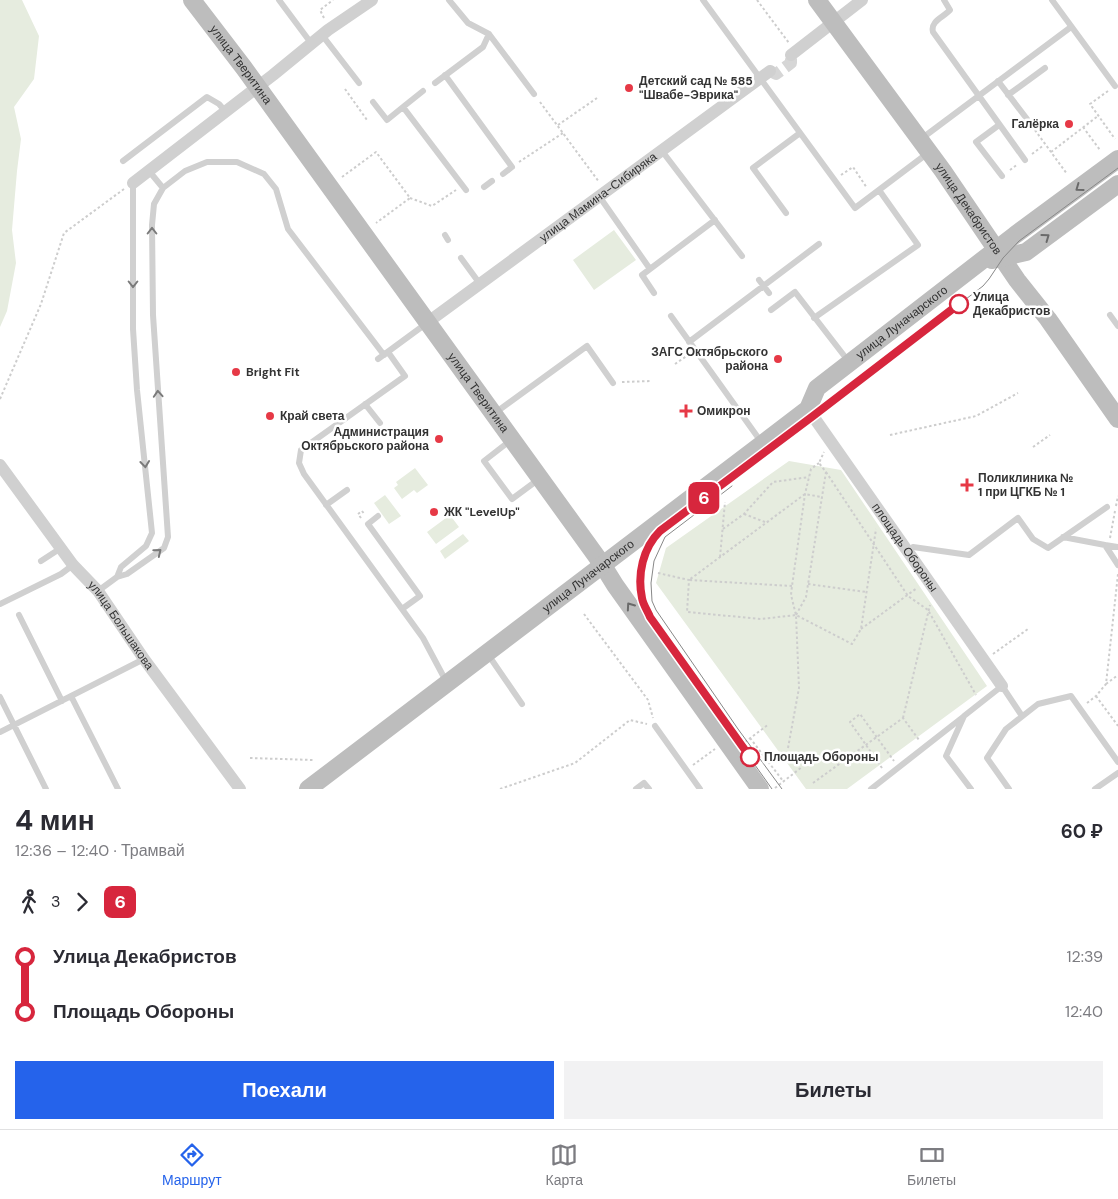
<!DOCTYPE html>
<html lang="ru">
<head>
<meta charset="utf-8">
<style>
  :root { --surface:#fff; --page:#f2f2f3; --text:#2b2b33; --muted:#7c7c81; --line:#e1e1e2; --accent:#2563eb }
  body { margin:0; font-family:"DM Sans",sans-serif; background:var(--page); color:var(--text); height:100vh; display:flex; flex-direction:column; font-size:19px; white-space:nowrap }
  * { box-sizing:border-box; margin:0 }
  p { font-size:16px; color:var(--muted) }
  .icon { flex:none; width:28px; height:28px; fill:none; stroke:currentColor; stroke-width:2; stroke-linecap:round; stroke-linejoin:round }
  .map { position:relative; height:789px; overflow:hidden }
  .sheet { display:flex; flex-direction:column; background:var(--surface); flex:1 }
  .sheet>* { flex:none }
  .badge { padding:0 10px; border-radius:8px; font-size:18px; line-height:32px }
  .map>.badge { position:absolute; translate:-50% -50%; box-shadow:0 0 0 2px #fff }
  .legs { display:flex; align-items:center; gap:8px; height:55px; padding:0 15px; font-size:16px }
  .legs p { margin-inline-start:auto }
  .headline { display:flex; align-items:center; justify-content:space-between; height:85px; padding:0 15px }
  h1 { font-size:28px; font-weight:700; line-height:38px }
  .button { display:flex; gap:10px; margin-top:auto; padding:10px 15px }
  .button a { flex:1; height:58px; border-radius:0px; background:var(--accent); color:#fff; font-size:20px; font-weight:700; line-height:58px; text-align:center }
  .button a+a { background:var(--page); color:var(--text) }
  ul { padding:0 15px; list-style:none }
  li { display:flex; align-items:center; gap:18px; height:55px; font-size:19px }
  li i { display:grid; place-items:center; width:8px; height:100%; margin:0 6px; background:currentColor }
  li i::after { content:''; width:12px; height:12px; margin:-6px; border:4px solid; border-radius:50%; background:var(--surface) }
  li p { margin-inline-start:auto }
  li:first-child i { background:linear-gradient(#0000 50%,currentColor 0) }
  li:last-child i { background:linear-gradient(currentColor 50%,#0000 0) }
  .tab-bar { display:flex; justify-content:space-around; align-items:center; height:70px; border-top:1px solid var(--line); background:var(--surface); font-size:14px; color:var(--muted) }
  .tab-bar a { display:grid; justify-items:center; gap:2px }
  .tab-bar .on { color:var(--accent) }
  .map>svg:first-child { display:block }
  .green { fill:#e6ecdf }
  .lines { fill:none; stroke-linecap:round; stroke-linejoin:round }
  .street-tunnel { stroke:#d6d6d6; stroke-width:12; stroke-dasharray:12 6; stroke-linecap:butt }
  .path { stroke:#cdcdcd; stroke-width:2; stroke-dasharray:2.5 2.5; stroke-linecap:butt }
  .lane { stroke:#d0d0d0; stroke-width:6 }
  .street { stroke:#d0d0d0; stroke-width:12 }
  .secondary { stroke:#bdbdbd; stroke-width:18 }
  .tram { stroke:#888; stroke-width:1 }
  .oneway { stroke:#6a6a6a }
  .oneway2 { stroke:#7a7a7a }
  .line-1-casing { stroke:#fff; stroke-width:11 }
  .line-1 { stroke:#d7263d; stroke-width:8 }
  .poi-dot { fill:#e63946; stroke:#fff; stroke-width:2 }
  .stop-1-dot { fill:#fff; stroke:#d7263d; stroke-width:2.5 }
  .labels { text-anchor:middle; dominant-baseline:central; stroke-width:5; stroke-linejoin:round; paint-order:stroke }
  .street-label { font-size:12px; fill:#333; stroke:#fff }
  .poi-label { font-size:12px; font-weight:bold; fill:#333; stroke:#fff; text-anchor:start }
  .stop-label { font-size:12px; font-weight:bold; fill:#333; stroke:#fff; text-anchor:start }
</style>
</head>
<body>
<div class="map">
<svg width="1118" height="789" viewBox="0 0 1118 789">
  <rect width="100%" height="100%" fill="#fff"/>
  <path class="green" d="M0,0h22l17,36 -5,43 -20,28 7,32 -4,32 -5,59 4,33 -9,48 -7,16z
    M614,230l22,30 -42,30 -21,-30z
    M789,461l52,9 146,216 -140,103h-41l-150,-206 10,-35z
    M415,468l13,17 -11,8 -3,-3 -12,9 -8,-11 4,-3 -2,-3z
    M385,495l16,21 -12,8 -15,-21z
    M450,515l9,12 -23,17 -9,-12z
    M463,534l6,7 -24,18 -5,-8z"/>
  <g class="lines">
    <path class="street-tunnel" d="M770,71l6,3 15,-11v-8"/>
    <path class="path" d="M757,0l32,43
      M324,18l-4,-8 13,-10
      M345,89l22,31
      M1108,91l-18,13 25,35
      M540,102l59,80
      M558,125l39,-27
      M1032,126l35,48
      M1083,127l17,23
      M1051,152l47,-36
      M1032,154l12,-9
      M519,162l44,-29
      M1010,170l8,-6
      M841,175l12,-8 14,21
      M342,177l34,-25 34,46 -34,25
      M410,198l22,8 24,-16
      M675,364l13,-9
      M622,382l30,-1
      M0,399l41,-95 23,-71 60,-44
      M890,435l86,-19 42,-23
      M1033,447l17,-12
      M826,472l82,124 20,14 48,85
      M1116,506l2,-10
      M744,514l21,8
      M361,518l-3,-4 4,-3 3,4
      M723,529l21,-15 29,-32 36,-5
      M1110,538l5,-27
      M720,557l5,-55
      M658,573l31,7 -2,32 74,7 35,-4 56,29 9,-15 15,-100
      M808,584l58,8
      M792,586l-103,-6 116,-86 16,3
      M584,614l64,86 5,18
      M796,615l10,-18 20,-125 -7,-9 5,-11
      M861,629l56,-41
      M993,654l35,-25
      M1106,684l12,-9
      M1096,696l22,30
      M1087,703l9,-7 10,-12 12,-110
      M903,718l27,-113
      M750,738l33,43
      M745,742l24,-18
      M788,748l11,-60 -3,-73 -5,-20 1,-9 13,-92 6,-25 8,-6
      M250,758l63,2
      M693,765l22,-16
      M882,768l-32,-46 10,-8 34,47
      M813,783l90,-65 16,22
      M775,788l27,-21
      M500,789l75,-26 55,-43 17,4"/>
    <path class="lane" d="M279,0l32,43
      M449,0l19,23 21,11 45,60
      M703,0l152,208 73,-55
      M944,0l6,10c-6,7 -20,11 -17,22l92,128
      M1052,0l63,86
      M322,35l37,48
      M445,75l67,92 -9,7
      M998,81l29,38
      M435,83l48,-36 6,-13
      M423,91l-20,16 63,83
      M1008,95l37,-27
      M373,102l14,18 16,-13
      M999,125l-23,17 26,34
      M921,139l150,-112
      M662,151l80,105
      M123,161l84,-64 12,7 6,7
      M484,187l8,-6
      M163,188l22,-17 22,-9h30l27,12 12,15 12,40 96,126
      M599,196l51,73 -8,6 12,18
      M786,213l-33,-45 47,-35
      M445,235l3,5
      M461,258l19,26
      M650,269l65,-49
      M759,280l10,13
      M771,310l24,-18 54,70
      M1110,315l8,11
      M671,316l91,127
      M814,318l104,-73 -39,-55
      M689,342l130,-98
      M388,352l17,24 -104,74 -2,13 5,11 119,164 24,45
      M378,359l49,-36
      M365,404l15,19
      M495,413l92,-67 26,37
      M511,440l-27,21 28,38 27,-20
      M326,505l21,-15
      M378,516l-10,8 52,72 -18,13
      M1063,537l42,8 13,20
      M1105,545l13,2
      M913,547l56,8 49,-37 15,21 15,9 59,-41
      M41,561l20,-13
      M117,577l4,-10 25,-21 6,-13 -15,-143 -4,-61v-146
      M98,591l19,-14 10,-3 37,-26 4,-11 -15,-222 -1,-90 2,-21 9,-16 -14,-17
      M0,604l61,-30 12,-9
      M19,615l43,86
      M487,653l35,51
      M71,696l47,93
      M0,697l46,92
      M655,726l45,63
      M0,732l144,-73
      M636,789l8,-6 5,6
      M871,789l92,-72
      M971,789l-25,-33 18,-40 38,-30 20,30
      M1009,789l-22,-31 19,-29 32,-25 33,-8 47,66
      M1095,789l23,-16"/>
    <g class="street">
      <path d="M791,55l71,-55"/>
      <path d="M133,183l140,-108 55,-45 44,-30"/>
      <path id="s1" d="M428,322l342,-251"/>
      <path id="s2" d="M808,409l194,277"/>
      <path id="s3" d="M0,465l73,100 25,26 46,68 96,130"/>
    </g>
    <g class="secondary">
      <path id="s4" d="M192,0l52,68 358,496 13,21 145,204"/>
      <path id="s5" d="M817,0l126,171 74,109 31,39 70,100"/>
      <path d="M992,260l34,-8 92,-68"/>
      <path id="s6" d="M308,789l500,-380 9,-21 198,-153 103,-76"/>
    </g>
    <path class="tram" d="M732,486l-67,51 -11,24 -3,22 1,18 4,9 82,119 44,60
      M772,789l-122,-172c-2,-6 -7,-12 -8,-19 -5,-24 1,-50 18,-67l153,-115 170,-130 6,-7 14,-21 16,-17 99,-73"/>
  </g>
  <defs><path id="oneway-chevron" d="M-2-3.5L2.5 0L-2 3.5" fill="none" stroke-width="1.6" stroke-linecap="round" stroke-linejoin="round" transform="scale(1.25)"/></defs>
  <g class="oneway">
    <use href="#oneway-chevron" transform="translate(1079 188) rotate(144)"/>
    <use href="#oneway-chevron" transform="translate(1046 237) rotate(-36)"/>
    <use href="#oneway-chevron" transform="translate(630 606) rotate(-125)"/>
  </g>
  <g class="oneway2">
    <use href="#oneway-chevron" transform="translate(152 231) rotate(-90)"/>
    <use href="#oneway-chevron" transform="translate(133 284) rotate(90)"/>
    <use href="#oneway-chevron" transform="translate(158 394) rotate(-94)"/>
    <use href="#oneway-chevron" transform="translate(145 464) rotate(84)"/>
    <use href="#oneway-chevron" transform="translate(158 552) rotate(-39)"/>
  </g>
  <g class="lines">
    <g class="line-1-casing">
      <path id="line-1" d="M750,757l-100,-140c-2,-6 -7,-12 -8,-19 -5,-24 1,-50 18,-67l153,-115 146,-112"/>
    </g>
    <use href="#line-1" class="line-1"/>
  </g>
  <g class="poi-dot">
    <circle cx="629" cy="88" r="5"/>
    <circle cx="1069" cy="124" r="5"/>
    <circle cx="778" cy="359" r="5"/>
    <circle cx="236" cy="372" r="5"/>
    <path d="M683.5 403.5h5v5h5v5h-5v5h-5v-5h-5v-5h5z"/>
    <circle cx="270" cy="416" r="5"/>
    <circle cx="439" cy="439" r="5"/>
    <path d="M964.5 477.5h5v5h5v5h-5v5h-5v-5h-5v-5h5z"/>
    <circle cx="434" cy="512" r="5"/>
  </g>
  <g class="stop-1-dot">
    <circle cx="959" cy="304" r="9"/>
    <circle cx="750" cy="757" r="9"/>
  </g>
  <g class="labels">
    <g class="street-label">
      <text stroke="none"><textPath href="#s4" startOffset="81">улица Тверитина</textPath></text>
      <text stroke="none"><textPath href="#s1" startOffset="211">улица Мамина-Сибиряка</textPath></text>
      <text stroke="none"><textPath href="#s5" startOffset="258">улица Декабристов</textPath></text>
      <text stroke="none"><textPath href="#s6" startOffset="758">улица Луначарского</textPath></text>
      <text stroke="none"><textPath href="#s4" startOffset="486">улица Тверитина</textPath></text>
      <text stroke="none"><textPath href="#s2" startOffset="169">площадь Обороны</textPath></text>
      <text stroke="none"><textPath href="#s6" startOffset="352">улица Луначарского</textPath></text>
      <text stroke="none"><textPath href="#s3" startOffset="201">улица Большакова</textPath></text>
    </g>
    <g class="poi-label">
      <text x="639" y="81">Детский сад № 585<tspan x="639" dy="14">"Швабе-Эврика"</tspan></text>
      <text x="1059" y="124" text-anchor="end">Галёрка</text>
      <text x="768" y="352" text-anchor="end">ЗАГС Октябрьского<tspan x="768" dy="14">района</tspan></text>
      <text x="246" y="372">Bright Fit</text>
      <text x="697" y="411">Омикрон</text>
      <text x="280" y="416">Край света</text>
      <text x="429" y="432" text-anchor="end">Администрация<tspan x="429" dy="14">Октябрьского района</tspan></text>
      <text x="978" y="478">Поликлиника №<tspan x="978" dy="14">1 при ЦГКБ № 1</tspan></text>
      <text x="444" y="512">ЖК "LevelUp"</text>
    </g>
    <g class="stop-label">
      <text x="973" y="297">Улица<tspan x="973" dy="14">Декабристов</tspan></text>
      <text x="764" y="757">Площадь Обороны</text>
    </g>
  </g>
</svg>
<b class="badge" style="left:704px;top:498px;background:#d7263d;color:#fff">6</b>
</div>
<section class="sheet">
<div class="headline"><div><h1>4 мин</h1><p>12:36 – 12:40 · Трамвай</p></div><b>60 ₽</b></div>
<div class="legs"><svg class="icon" aria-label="walk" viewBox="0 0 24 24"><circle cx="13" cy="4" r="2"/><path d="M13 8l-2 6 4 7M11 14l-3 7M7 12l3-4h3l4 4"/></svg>3<svg class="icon" aria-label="forward" viewBox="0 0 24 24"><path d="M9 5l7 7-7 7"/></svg><b class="badge" style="background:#d7263d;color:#fff">6</b></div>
<ul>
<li><i style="color:#d7263d"></i><b>Улица Декабристов</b><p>12:39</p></li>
<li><i style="color:#d7263d"></i><b>Площадь Обороны</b><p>12:40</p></li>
</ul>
<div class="button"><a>Поехали</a><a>Билеты</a></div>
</section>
<nav class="tab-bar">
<a class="on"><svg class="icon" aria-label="directions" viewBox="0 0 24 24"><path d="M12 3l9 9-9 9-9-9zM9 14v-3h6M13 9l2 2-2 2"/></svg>Маршрут</a>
<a><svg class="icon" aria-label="map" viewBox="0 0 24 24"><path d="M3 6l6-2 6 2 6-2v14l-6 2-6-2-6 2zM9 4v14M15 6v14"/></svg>Карта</a>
<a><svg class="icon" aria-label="tickets" viewBox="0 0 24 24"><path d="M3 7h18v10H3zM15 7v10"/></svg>Билеты</a>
</nav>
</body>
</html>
